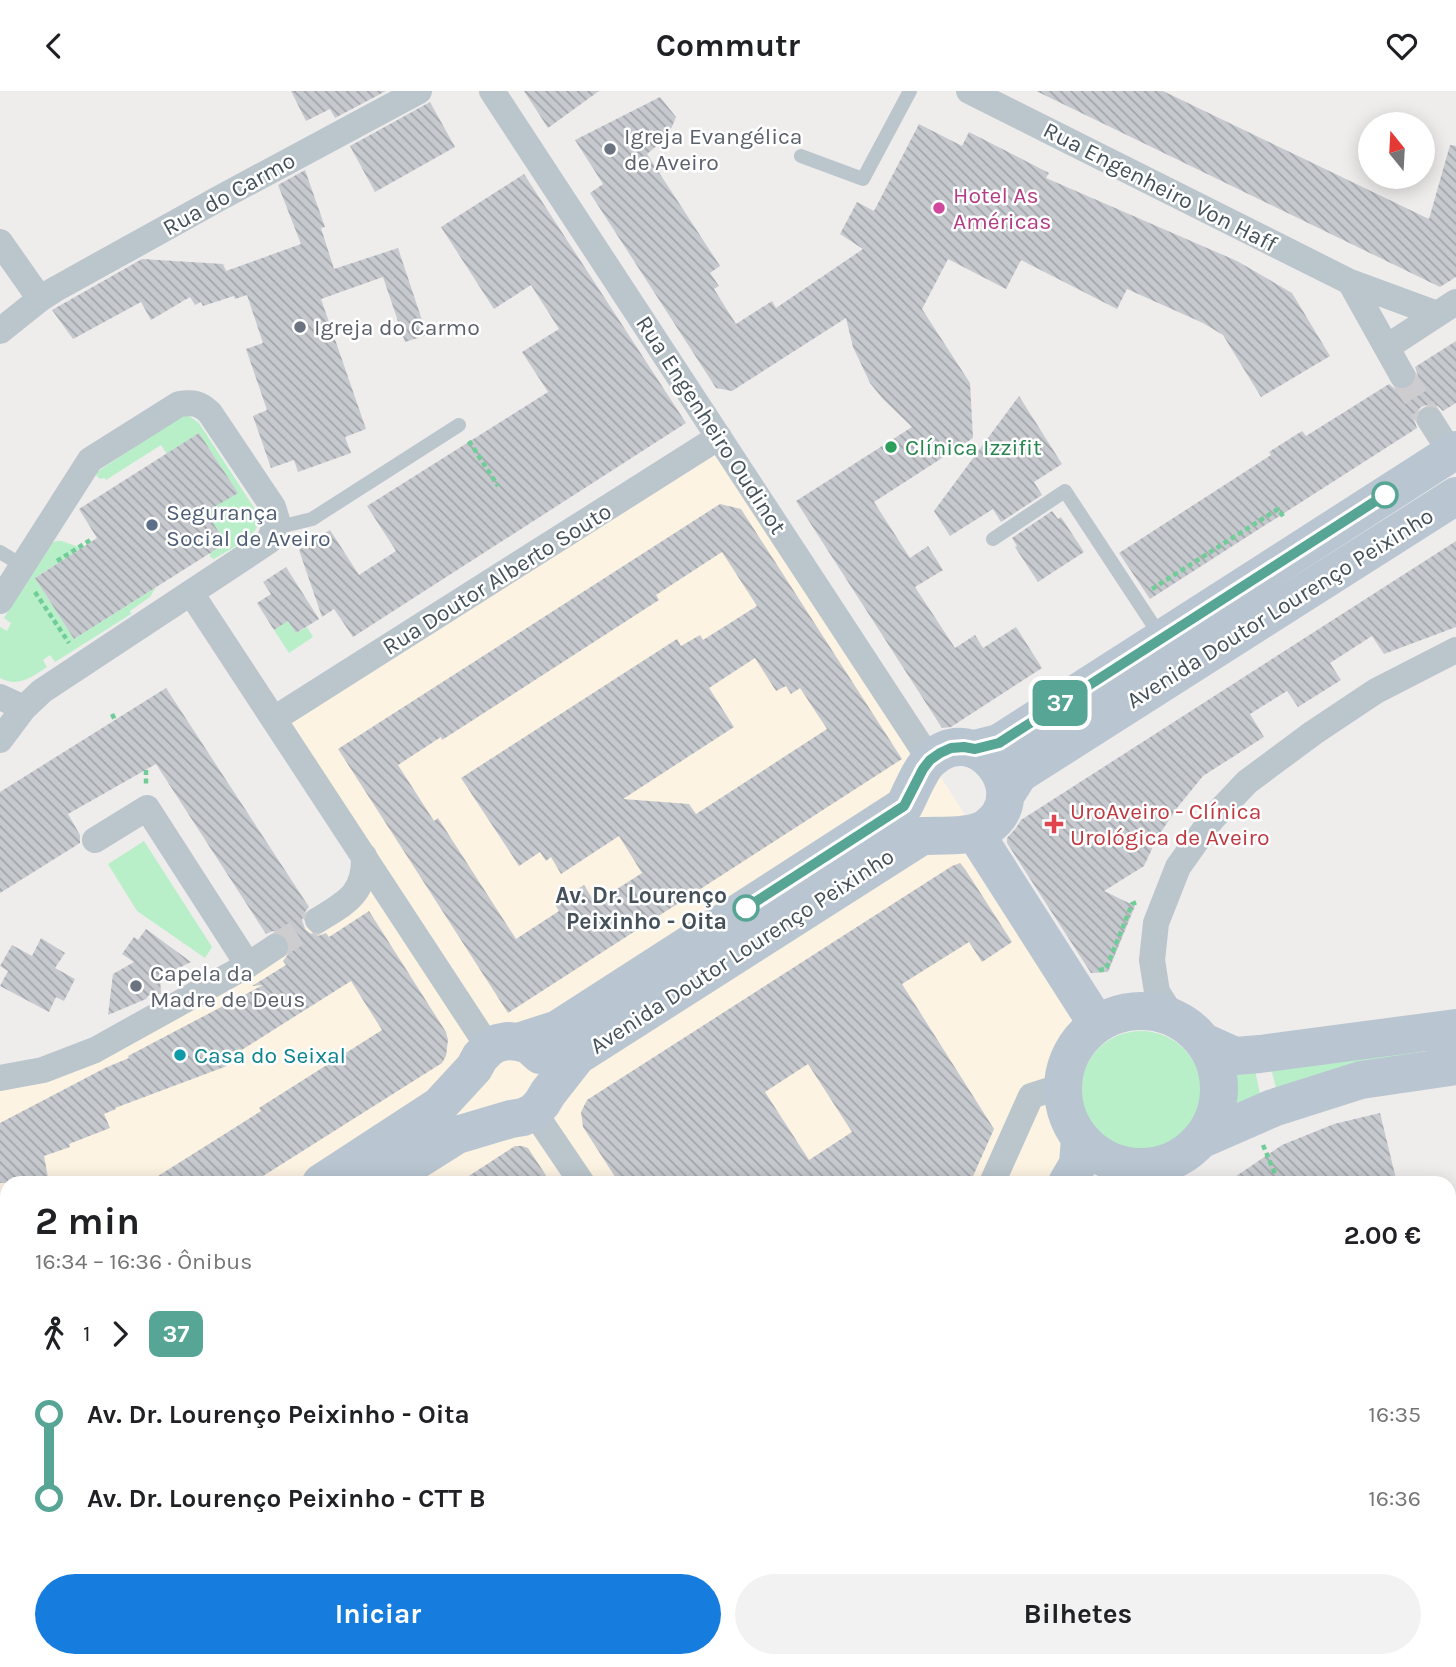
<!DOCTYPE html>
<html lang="pt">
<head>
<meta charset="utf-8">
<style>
  :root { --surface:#fff; --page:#f2f2f2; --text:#202124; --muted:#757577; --accent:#167ddf }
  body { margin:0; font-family:Karla,sans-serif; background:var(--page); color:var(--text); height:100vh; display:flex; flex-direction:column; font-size:26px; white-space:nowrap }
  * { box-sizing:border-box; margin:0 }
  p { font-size:23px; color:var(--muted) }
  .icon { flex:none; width:38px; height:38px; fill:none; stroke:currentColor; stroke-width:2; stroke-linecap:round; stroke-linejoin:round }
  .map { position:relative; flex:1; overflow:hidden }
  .details { position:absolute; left:0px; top:1085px; width:1456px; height:492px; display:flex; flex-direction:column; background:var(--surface); border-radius:21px 21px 0 0; box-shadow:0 4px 18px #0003 }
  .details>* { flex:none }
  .badge { padding:0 14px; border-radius:10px; font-size:24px; line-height:46px }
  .needle { width:46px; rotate:342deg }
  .controls { position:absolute; left:1358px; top:21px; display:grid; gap:14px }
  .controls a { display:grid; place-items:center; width:77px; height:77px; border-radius:50%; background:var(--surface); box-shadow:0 4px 18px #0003; font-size:35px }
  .map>.badge { position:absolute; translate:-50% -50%; box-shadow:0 0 0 4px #fff }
  .legs { display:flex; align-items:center; gap:10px; height:77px; padding:0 35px; font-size:23px }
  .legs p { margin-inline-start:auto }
  .overview { display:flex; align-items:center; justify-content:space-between; height:119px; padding:0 35px }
  h1 { font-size:38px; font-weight:700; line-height:52px }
  .action { display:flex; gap:14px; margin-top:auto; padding:14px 35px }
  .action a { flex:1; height:80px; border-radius:42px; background:var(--accent); color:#fff; font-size:28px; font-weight:700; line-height:80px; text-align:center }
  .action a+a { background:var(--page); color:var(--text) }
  ul { padding:0 35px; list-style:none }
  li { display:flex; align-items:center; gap:24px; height:84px; font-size:26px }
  li i { display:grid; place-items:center; width:10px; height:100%; margin:0 9px; background:currentColor }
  li i::after { content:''; width:18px; height:18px; margin:-9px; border:5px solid; border-radius:50%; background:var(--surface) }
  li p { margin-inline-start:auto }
  li:first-child i { background:linear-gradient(#0000 50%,currentColor 0) }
  li:last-child i { background:linear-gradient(currentColor 50%,#0000 0) }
  header { display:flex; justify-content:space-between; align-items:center; height:91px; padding:0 35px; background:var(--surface); font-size:32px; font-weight:700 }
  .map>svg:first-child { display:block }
  .commercial { fill:#fcf3e3 }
  .green { fill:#b8efc9 }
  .building { fill:url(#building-back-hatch); fill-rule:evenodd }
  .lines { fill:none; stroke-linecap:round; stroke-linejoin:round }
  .street-tunnel { stroke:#cdcdcf; stroke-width:26; stroke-dasharray:26 13; stroke-linecap:butt }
  .path { stroke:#70cd98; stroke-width:4.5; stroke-dasharray:5 3.5; stroke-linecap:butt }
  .lane { stroke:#bac5cc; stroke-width:14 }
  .street { stroke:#bac5cc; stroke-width:26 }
  .secondary { stroke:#b9c6d1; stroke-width:38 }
  .line-1-casing { stroke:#fff; stroke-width:16 }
  .line-1 { stroke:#57a595; stroke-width:10 }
  .worship-dot { fill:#6b7280; stroke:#fff; stroke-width:2.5 }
  .hotel-dot { fill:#d1479c; stroke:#fff; stroke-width:2.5 }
  .leisure-dot { fill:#2e9e5b; stroke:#fff; stroke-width:2.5 }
  .stop-1-dot { fill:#fff; stroke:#57a595; stroke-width:3.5 }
  .service-dot { fill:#5c6f8a; stroke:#fff; stroke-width:2.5 }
  .health-dot { fill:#e0444e; stroke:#fff; stroke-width:2.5 }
  .culture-dot { fill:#0f9aa8; stroke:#fff; stroke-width:2.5 }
  .labels { text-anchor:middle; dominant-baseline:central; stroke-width:5; stroke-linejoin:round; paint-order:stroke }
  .worship-label { font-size:23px; fill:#5b616d; stroke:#fff; text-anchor:start }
  .street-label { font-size:23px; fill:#44515a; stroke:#fff }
  .hotel-label { font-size:23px; fill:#b23c85; stroke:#fff; text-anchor:start }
  .leisure-label { font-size:23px; fill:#27864d; stroke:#fff; text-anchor:start }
  .service-label { font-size:23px; fill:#4e5e75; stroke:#fff; text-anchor:start }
  .health-label { font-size:23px; fill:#be3a42; stroke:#fff; text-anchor:start }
  .stop-label { font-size:23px; font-weight:bold; fill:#44515a; stroke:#fff; text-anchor:end }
  .culture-label { font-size:23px; fill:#0d838f; stroke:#fff; text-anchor:start }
</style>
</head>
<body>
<header><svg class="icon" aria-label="back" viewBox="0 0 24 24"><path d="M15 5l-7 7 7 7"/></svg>Commutr<svg class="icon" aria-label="heart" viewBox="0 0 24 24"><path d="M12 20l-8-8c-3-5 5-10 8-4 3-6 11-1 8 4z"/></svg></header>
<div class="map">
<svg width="1456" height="1576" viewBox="0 0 1456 1576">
  <defs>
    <pattern id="building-back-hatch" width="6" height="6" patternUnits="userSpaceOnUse" patternTransform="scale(1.75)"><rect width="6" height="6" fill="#c6cacf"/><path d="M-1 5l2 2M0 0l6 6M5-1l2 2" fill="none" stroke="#a2a6ab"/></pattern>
  </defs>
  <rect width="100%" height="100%" fill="#efecec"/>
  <path class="commercial" d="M719,346l211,323 167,264 -18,17 -12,21 -5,24 2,19 5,17 11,16 -13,45h-1060v478h817l-2,6h-822v-589l43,-8 232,-123 74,-46 15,-32 -90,-150z"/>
  <path class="green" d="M181,325h8l10,7 61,94c-1,21 -30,32 -46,42l-4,-2v-4l16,-10 -20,-31 31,-20 -38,-59 -32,21 -6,-9 -55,35 -2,-2 -4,1 -4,-4 1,-3z
    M56,450h6l19,7 -46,30 39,61 82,-52 -6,10 -20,14 1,3 -76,48 -5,-7 -7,5 4,7c-16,10 -28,21 -47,11v-51l7,4 4,-8 -7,-5 48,-75z
    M288,530l8,12 11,-6 6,10 -24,16 -15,-23z
    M144,750l68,106 -7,11 -68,-47 -29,-47z
    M1081 1000a60 60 0 1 1 120 0a60 60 0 1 1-120 0Z
    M1456,949l-178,56 -7,-28z
    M1227,976l28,3 7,33 -30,10v-20z"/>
  <path class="building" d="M291,0h95l-51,27 -5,-9 -24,12z
    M524,0h75l-51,37z
    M1036,0h127l266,128 21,-74 6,1v131l-16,10z
    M660,6l16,20 -8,19 -21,18 73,112 -10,7 9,13 -5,3 22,35 36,-23 4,7 87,-59 -23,-15 17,-32 17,9 45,-87 43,22 7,-14 80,41 -3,5 191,83 55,32 38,63 -69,41 -38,-62 -20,-12 -76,-34 -10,20 -96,-49 -15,29 -58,-30 -26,50 48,74 3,55 -99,64 36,56 18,-12 15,24 -28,17 40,61 20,-13 8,13 33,-21 26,41 -91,59 -9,1 -146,-227 116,-74 -29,-28 -13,-16 -17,-36 -7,-29 -114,73 -16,-3 -126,-195 13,-9 -28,-44z
    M430,11l25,45 -80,45 -25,-46z
    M305,79l20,57 -4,1 13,41 64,-21 29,87 -22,7 -22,-65 -62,22 45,130 -21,8 6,16 -53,19 -4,-12 -23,8 -18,-52 14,-6 -21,-61 17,-6 -16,-48 -12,4 -1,-3 -31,10 -2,-4 -6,3 -5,-8 -39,23 -10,-18 -68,37 -21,-29 90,-51 81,5 3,7 75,-27 -23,-59z
    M524,83l162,249 -333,214 -19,-28 -12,8 -23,-67 31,-20 29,45 37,-24 -29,-45 181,-114 -26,-40 37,-23 -28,-44 -37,24 -53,-82z
    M1456,250v62l-13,8 -5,-5 -8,-2 -9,3 -5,6 -2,7 3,8 -267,171 -31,-46 152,-98 -2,-3 33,-21 4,5 83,-52 6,5 6,2 9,-3 6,-6 2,-6 -3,-9z
    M1019,305l43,68 -28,18 8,13 -41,27 -8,-13 -43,27 -16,-25z
    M199,342l39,60 -32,19 20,31 -152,96 -39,-61 62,-40 -18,-29z
    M720,413l21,5 161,250 -394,254 -170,-264zM722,461l35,54 -54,34 -3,-5 -19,11 -4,-7 -216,139 58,88 21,-14 6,9 5,-4 10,17 58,-38 23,37 -47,30 -11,-18 -30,18 5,8 -43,28 -78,-121 -4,3 -36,-56 43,-28 1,3 217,-140 -3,-5zM755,567l21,33 10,-5 5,8 9,-6 27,41 -131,85 -7,-10 -66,-5 111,-72 -25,-39z
    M1052,420l6,8 3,-2 23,35 -46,30 -23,-35 2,-1 -5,-8z
    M1456,450v86l-72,27 -12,-18 -42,27 11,17 -43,27 -11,-16 -37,23 14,23 -61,39 -26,32 -20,30 -13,28 -40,25 31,15 -27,66 -17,1 -84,-130v-5l9,-10 5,-8z
    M286,476l33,52 -23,14 -8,-12 -14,9 -17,-27 14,-9 -8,-12z
    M166,597l143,219 -4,5 -3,8 3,9 5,4 8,3 8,-3 3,4 40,-26 77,121 2,8 -2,16 -4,7 -190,120h-105l114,-72 -2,-3 123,-78 -31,-49 -111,70 -9,3 2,6 -7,3 1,3 -112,42 1,1 -12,5 6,14 -41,16 1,3 -26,9 5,27h-49v-60l105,-55 24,-10 -1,-2 135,-71 -11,1 34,-21 -3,-4 6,-8 2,-8 -3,-6 -7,-6 -8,-2 -7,3 -110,-170 -88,50 12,21v8l-80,50v-101z
    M960,772l5,6 47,73 -30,20 -13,-20 -67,42 92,145 -24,54h-351l-36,-56 -2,-15 6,-12 365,-234zM808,973l44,68 -43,28 -44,-68z
    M146,838l45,33 -31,15 1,17 -12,1 -3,4 -38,16 5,-41 21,-12 -12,-8 12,-17 4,3z
    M41,847l24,15 -10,15 20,11 -11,22 -8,-4 -7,15 -49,-26 8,-15 -8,-5 12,-21 20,11z
    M1380,1022l17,70h-171l56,-38 52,-21z
    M515,1055h7l6,2 23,35h-93z"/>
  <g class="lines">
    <path class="street-tunnel" d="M1402,284l28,45
      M275,856l43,-27"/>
    <path class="path" d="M469,350l29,45
      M57,470l35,-22
      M1152,498l126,-80 7,10
      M35,501l34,51
      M112,623l3,6
      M146,679v16
      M1099,879l7,-1 26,-65 5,-2
      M1263,1054l16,38
      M1271,1092l6,-4
      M1449,1493l7,11
      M1449,1542l7,-7
      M248,1570l59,6
      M436,1570l5,6
      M628,1570l5,6
      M106,1576l3,-6
      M466,1576l15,-6
      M1092,1576l2,-6
      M1423,1576l3,-6"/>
    <path class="lane" d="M801,65l62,23 47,-88
      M275,437l37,-9 147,-94
      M993,448l72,-48 96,146
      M0,461l23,14"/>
    <path class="street" d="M492,0l438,669
      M969,0l381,191 52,93
      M0,151l40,57
      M1350,191l87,32
      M0,240l40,-32 14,-9 164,-91 201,-108
      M1387,256l69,-45
      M1430,329l21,33
      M191,502l298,455
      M0,510l90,-141 89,-56c14,-2 21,-1 31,9l63,94 4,13 -8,21 -227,150 -18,17 -24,32
      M0,606l24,11
      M274,628l445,-282
      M95,749l52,-32 101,157
      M318,829c29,-18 47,-26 46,-64
      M1173,926l-16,-25 -5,-32 4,-37 22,-56 34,-48 35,-37 66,-49 63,-42 80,-41
      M0,987l43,-8 52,-20 153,-85 27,-18
      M534,1021l48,71
      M992,1092l39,-87 31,-10
      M1449,1392l7,-2
      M659,1570l3,6
      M739,1576l3,-6
      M980,1576l2,-6
      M1286,1576l3,-6"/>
    <path class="secondary" d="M975,658l24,-6 457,-293
      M1005,705l14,-22 437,-278
      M975,742l122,191
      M1063 998a78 78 0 1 1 156 0a78 78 0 1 1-156 0Z
      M1204,951l31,14 25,-2 196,-26
      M1202,1048l71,-31 88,-28 95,-14
      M321,1092l118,-77 35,-38 6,-11 9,-9 9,-5 10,-2 10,1 11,3 11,10
      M381,1092l76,-48 54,-16 12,-2 11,-5 8,-9 6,-10 29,-37 345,-220c19,-1 48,2 64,-8 51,-34 -10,-112 -56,-68 -10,9 -19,33 -26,46l-346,223 -40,13
      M1067,1092l11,-19 2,-26
      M0,1301l7,-5
      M0,1338l7,-5
      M822,1576l2,-6
      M857,1576l2,-6"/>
  </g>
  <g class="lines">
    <g class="line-1-casing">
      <path id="line-1" d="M746,817l158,-102 19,-37 7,-9 10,-7 11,-5 13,-1 11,2 24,-6 386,-248"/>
    </g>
    <use href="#line-1" class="line-1"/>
  </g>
  <g class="worship-dot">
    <circle cx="610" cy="58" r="7"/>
    <circle cx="300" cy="236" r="7"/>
    <circle cx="136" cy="895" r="7"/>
  </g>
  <circle class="hotel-dot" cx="939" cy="117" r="7"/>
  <circle class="leisure-dot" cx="891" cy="356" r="7"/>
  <g class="stop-1-dot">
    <circle cx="1385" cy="404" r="12"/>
    <circle cx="746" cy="817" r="12"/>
  </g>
  <circle class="service-dot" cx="152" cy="434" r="7"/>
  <path class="health-dot" d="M1050.5 722.5h7v7h7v7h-7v7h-7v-7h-7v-7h7z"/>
  <circle class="culture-dot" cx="180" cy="964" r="7"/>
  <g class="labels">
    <g class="worship-label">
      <text x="624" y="45">Igreja Evangélica<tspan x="624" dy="26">de Aveiro</tspan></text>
      <text x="314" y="236">Igreja do Carmo</text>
      <text x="150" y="882">Capela da<tspan x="150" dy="26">Madre de Deus</tspan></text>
    </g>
    <g class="street-label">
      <text transform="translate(1160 96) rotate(27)">Rua Engenheiro Von Haff</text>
      <text transform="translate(229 103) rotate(-29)">Rua do Carmo</text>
      <text transform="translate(711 334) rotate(57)">Rua Engenheiro Oudinot</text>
      <text transform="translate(497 488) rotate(-32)">Rua Doutor Alberto Souto</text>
      <text transform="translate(1280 517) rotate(-32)">Avenida Doutor Lourenço Peixinho</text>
      <text transform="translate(742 860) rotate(-33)">Avenida Doutor Lourenço Peixinho</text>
    </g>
    <g class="hotel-label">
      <text x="953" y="104">Hotel As<tspan x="953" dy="26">Américas</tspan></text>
    </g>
    <g class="leisure-label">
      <text x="905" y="356">Clínica Izzifit</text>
    </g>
    <g class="service-label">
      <text x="166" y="421">Segurança<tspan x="166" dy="26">Social de Aveiro</tspan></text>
    </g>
    <g class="health-label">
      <text x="1070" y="720">UroAveiro - Clínica<tspan x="1070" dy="26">Urológica de Aveiro</tspan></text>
    </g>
    <g class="stop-label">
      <text x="727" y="804">Av. Dr. Lourenço<tspan x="727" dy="26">Peixinho - Oita</tspan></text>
    </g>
    <g class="culture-label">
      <text x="194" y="964">Casa do Seixal</text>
    </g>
  </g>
</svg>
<div class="controls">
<a><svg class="needle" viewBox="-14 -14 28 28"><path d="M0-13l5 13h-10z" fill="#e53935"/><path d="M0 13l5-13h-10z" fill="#757577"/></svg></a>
</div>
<b class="badge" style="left:1060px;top:612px;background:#57a595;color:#fff">37</b>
<section class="details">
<div class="overview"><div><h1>2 min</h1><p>16:34 – 16:36 · Ônibus</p></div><b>2.00 €</b></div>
<div class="legs"><svg class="icon" aria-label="walk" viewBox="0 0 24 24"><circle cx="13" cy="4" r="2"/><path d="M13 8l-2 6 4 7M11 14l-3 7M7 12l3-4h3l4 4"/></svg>1<svg class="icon" aria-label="forward" viewBox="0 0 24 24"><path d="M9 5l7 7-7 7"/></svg><b class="badge" style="background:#57a595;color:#fff">37</b></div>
<ul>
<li><i style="color:#57a595"></i><b>Av. Dr. Lourenço Peixinho - Oita</b><p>16:35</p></li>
<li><i style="color:#57a595"></i><b>Av. Dr. Lourenço Peixinho - CTT B</b><p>16:36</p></li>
</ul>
<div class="action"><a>Iniciar</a><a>Bilhetes</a></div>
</section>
</div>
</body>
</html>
